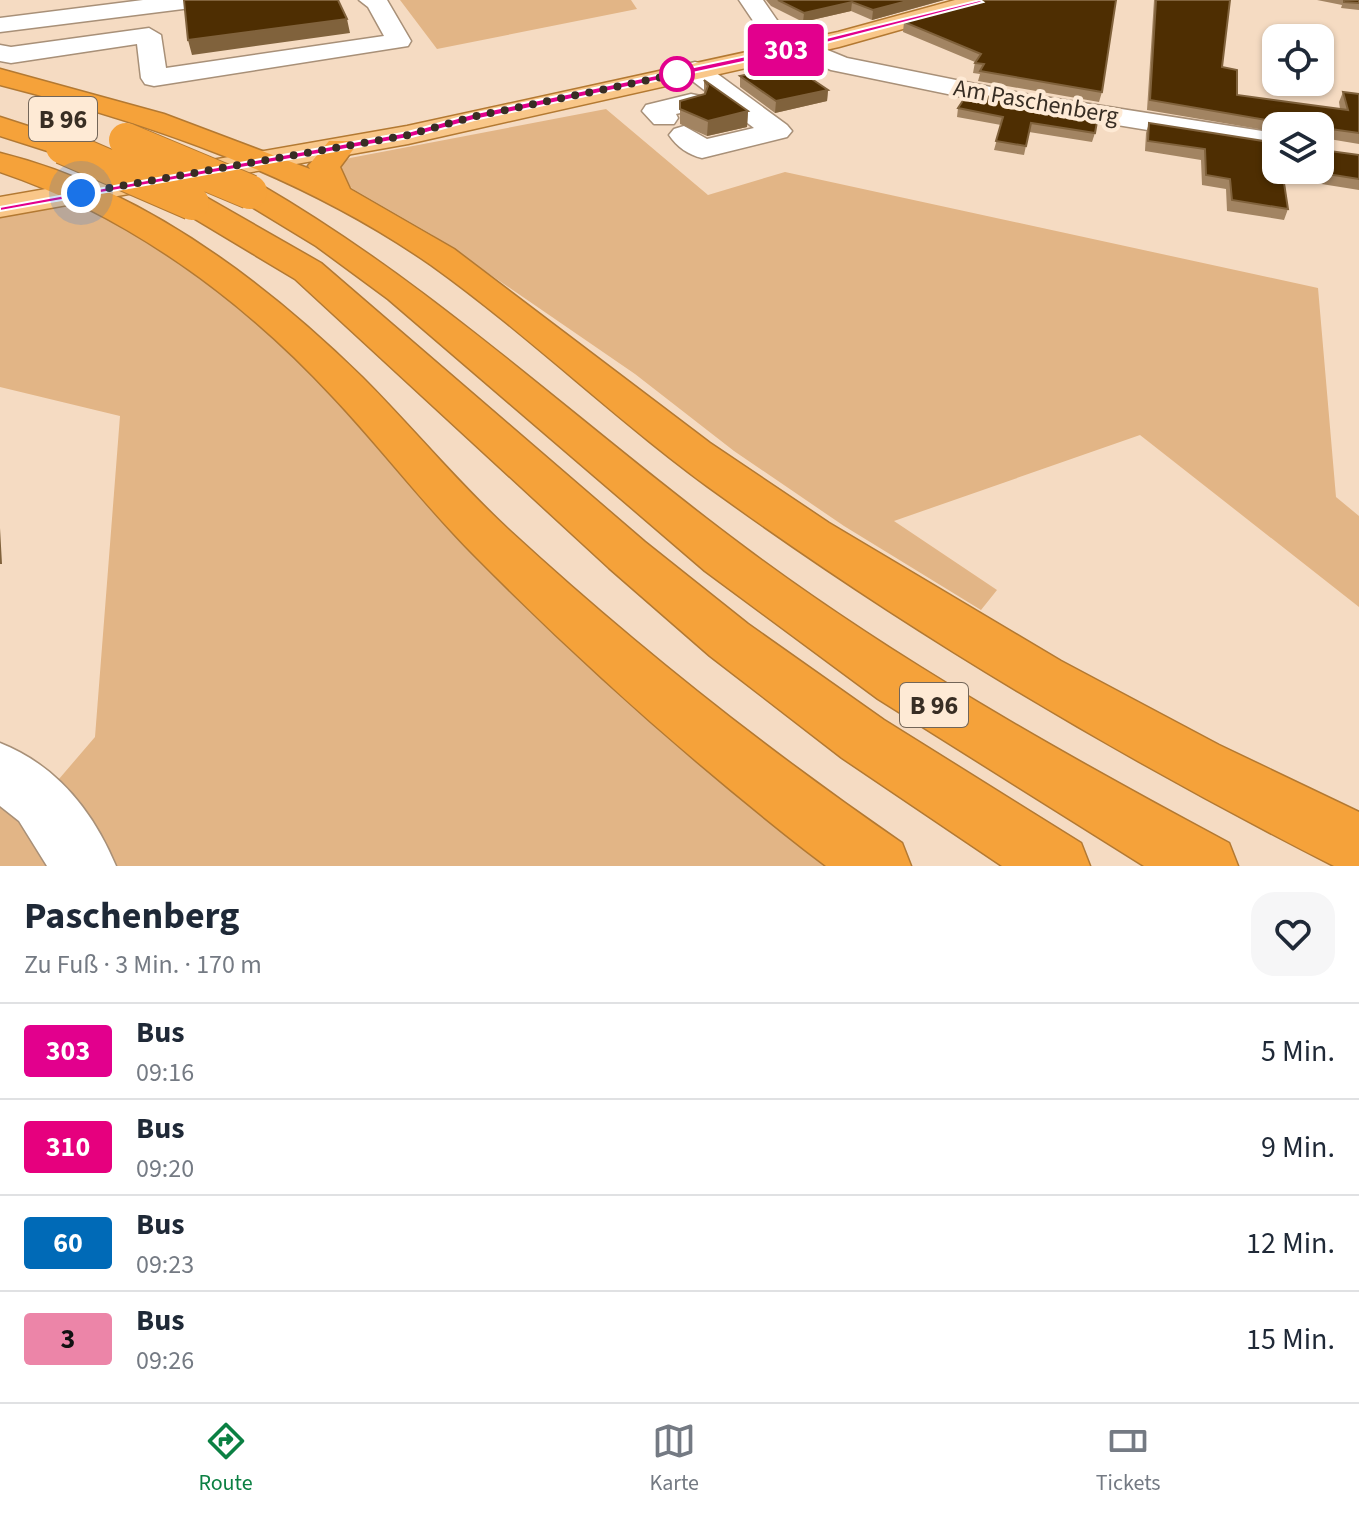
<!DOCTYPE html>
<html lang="de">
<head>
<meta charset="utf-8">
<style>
  :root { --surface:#fff; --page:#f6f6f7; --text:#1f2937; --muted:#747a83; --line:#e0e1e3; --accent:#0b8043 }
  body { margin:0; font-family:"Source Sans 3",sans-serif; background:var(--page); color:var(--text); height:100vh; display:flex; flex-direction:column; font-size:30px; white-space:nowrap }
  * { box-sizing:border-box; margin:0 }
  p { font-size:26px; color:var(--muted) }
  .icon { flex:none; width:44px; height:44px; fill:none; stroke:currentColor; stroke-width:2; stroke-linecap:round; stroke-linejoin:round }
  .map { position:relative; height:866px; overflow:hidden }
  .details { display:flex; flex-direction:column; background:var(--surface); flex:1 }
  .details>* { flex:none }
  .badge { padding:0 16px; border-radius:6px; font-size:28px; line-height:52px }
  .tools { position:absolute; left:1262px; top:24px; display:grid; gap:16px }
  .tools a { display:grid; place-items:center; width:72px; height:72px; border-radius:16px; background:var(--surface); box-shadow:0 2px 6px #0004; font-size:40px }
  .you { position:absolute; width:40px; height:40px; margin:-20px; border:6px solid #fff; border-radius:50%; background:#1a73e8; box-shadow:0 0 0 12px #1a73e833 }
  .map>.badge { position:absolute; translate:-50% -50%; box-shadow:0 0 0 4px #fff }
  .round { display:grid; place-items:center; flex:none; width:84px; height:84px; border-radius:24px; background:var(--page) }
  .overview { display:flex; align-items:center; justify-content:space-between; height:136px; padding:0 24px }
  h1 { font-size:38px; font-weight:700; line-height:60px }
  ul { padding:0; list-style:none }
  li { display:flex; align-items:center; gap:24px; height:96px; padding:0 24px; border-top:2px solid var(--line) }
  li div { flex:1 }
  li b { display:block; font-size:30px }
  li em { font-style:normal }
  li .badge { min-width:88px; font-weight:700; text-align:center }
  .menu { display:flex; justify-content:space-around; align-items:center; height:112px; border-top:2px solid var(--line); background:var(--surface); font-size:22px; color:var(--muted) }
  .menu a { display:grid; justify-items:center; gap:4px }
  .menu .selected { color:var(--accent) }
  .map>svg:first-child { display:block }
  .green { fill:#e2b586 }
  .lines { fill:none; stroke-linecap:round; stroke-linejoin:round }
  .minor-casing { stroke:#a89078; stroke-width:3 }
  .major-casing { stroke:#b37932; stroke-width:3 }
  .highway-casing { stroke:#b37932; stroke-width:3 }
  .minor { fill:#fff; fill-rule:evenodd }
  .major { fill:#f9c789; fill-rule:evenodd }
  .highway { fill:#f5a23a; fill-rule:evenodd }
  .highway-bridge-far1-casing { stroke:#b37932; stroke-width:28; stroke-linecap:butt }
  .highway-bridge-casing { stroke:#b37932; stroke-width:36; stroke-linecap:butt }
  .highway-bridge-far1 { stroke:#f5a23a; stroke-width:26 }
  .highway-bridge { stroke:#f5a23a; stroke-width:34 }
  .wall { fill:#a28462 }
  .shaded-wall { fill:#80623c }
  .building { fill:#4e2e02; stroke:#80623c; stroke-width:2 }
  .line { fill:#e2008d; stroke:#fff; stroke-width:2 }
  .walk { stroke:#382e24; stroke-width:8; stroke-dasharray:0 14.4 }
  .stop-dot { fill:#fff; stroke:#e2008d; stroke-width:4 }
  .labels { text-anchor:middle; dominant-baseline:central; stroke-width:8; stroke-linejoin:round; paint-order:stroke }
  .far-street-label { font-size:24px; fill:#382e24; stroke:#feead5 }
  .shield { fill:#feead5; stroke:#736659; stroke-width:2 }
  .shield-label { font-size:26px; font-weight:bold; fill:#382e24 }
</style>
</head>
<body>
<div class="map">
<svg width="1359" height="866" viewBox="0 0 1359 866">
  <rect width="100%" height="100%" fill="#f5dbc2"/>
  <path class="green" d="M400,0h231l6,9 -200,40z
    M606,109l102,86 77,-23 533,116 18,209 23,19v91l-219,-172 -246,86 103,69 -16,20 -137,-84 -110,-75 -99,-77 -204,-140 -78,-45 -11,-8 -4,-14 3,-5 9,-4z
    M81,193l76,42 722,631h-879v-95l41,29 54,-63 25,-321 -120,-29v-180z"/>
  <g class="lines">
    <g class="minor-casing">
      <path id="minor" d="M143,0h68l-12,7 -199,25v-14z
        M359,0h28l24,41 -3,5 -254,40 -9,-2 -4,-6 -4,-34 -126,19 -11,-2v-16l11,2 138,-19 12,7 5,33 218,-32 -16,-29z
        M739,0h24l23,33 61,25 178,36 251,39v18l-251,-41 -194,-40 -63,-27z
        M695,62l9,2 83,61 5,6 -5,6 -85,21c-13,-3 -25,-11 -33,-23l5,-6 10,-3 23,13 47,-11 -68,-52 -4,-6 4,-6z
        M691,94l10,2 4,6 -4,6 -25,6 2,4 -4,6h-20l-12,-13 4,-6z
        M0,743c56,22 93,68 116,123h-69l-28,-45 -19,-15z"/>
    </g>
    <g class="major-casing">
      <path id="major" d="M955,0h37l-4,5 -149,42 -431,97 -408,73v-20l407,-71 431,-94z"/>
    </g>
    <g class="highway-casing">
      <path id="highway" d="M0,69l164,45 146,55 -2,-3 21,-25h22l4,6 -15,20 10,22 104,60 256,194 119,80 232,138 158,84 140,67v54h-25c-212,-108 -416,-228 -609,-367 -102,-72 -192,-161 -294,-234 -130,-90 -279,-141 -431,-180z
        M0,117l74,24 4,6 -4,6 -11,3 -63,-20z
        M0,153c138,34 262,126 362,224 50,50 95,105 147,153 124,114 255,218 393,313l9,23h-85l-21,-16c-116,-91 -226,-189 -330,-294 -50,-50 -93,-107 -142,-159 -91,-98 -205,-182 -333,-225z
        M250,182l11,3c174,101 318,239 479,359 153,115 321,209 489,299l9,23h-94l-266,-167 -173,-128 -317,-272 -72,-53 -77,-47 -5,-7 5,-7z
        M192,193l12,3 117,67 324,279 103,82 136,96 197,123 9,23h-88l-160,-108 -132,-102 -101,-88 -314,-289 -115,-69 -4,-7 4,-7z"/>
    </g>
    <use href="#minor" class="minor"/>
    <use href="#major" class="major"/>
    <use href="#highway" class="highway"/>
    <g class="highway-bridge-far1-casing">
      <path id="highway-bridge-far1" d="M124,139l6,3"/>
    </g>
    <g class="highway-bridge-casing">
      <path id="highway-bridge" d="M126,140l124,52
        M63,147l129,56"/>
    </g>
    <use href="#highway-bridge-far1" class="highway-bridge-far1"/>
    <use href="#highway-bridge" class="highway-bridge"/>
  </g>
  <path class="wall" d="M766,0h178l-72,20 -21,-9 -48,11 -32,-16z
    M1154,0h76l-8,67 15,28 103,14 -1,-7 4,-10 16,2v50l-36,-6 -1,12 37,5v35l-75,-12 4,31 -4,11 -57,-9 -1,-22 -24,-4 -1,-25 -56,-9 1,-18 3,-10 127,47h44v-44h-44v6l-129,-22z
    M1317,0h42v10l-18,-2 1,-3z
    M904,22l198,70 -3,10 -121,-21 2,-7 -7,-1 2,-11 -72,-30z
    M740,76l88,14 -1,11 -52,12 -35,-26z
    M704,80l44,31 -1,16 -40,9 -27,-12v-23l24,-6z
    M958,108l137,25 -3,9 -63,-10 -5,23 -30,-5 7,-25 -44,-8z"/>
  <path class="shaded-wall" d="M911,0h33l-72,20 1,-10z
    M852,2l-1,9 -48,11 1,-9z
    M347,19l3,14 -158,22 -4,-15z
    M828,90l-1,11 -52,12 1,-12z
    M748,111l-1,16 -40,9 1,-15z
    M0,528l2,36h-2z"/>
  <path class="building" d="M184,0h154l9,19 -159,21z
    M778,0h133l-38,10 -21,-8 -48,11z
    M985,0h131l-14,92 -122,-21 4,-7 -9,-1 6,-9 -77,-32z
    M1156,0h74l-8,67 15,3v25l111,15 -5,-18 16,2v39l-36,-5 -1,22 37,5v24l-57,-9h18v-44h-37v-3l-133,-23z
    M1344,0h15v3l-15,-1z
    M791,65l37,25 -52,11 -36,-25z
    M704,80l44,31 -40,10 -28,-12v-8l25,-7 3,-8z
    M968,93l130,23 -3,17 -64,-10 -5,23 -30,-5 7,-24 -45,-9z
    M1149,123l127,20v27h6l6,39 -56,-9 -2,-21 -24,-4 -1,-26 -57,-8z"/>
  <path class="line" d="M980,0l3,2 -184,48 -325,70 -66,18 -408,73v-4l408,-75 64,-18 326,-69z"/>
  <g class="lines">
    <path class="walk" d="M81,193l327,-58 64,-18 205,-43"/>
  </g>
  <circle class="stop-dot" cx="677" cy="74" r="16"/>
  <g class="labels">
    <g class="far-street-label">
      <text transform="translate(1036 102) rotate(10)">Am Paschenberg</text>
    </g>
    <g class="shield">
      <rect x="29" y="97" width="68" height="44" rx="6"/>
      <rect x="900" y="683" width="68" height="44" rx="6"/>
    </g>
    <g class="shield-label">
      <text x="63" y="119">B 96</text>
      <text x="934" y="705">B 96</text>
    </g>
  </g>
</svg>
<div class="tools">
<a><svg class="icon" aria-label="locate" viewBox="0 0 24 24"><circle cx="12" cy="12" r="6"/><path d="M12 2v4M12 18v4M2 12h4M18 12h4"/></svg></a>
<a><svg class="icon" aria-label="layers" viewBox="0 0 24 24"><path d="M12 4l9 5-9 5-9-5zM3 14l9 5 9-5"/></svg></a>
</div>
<div class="you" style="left:81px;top:193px"></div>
<b class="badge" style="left:786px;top:50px;background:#e2008d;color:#fff">303</b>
</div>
<section class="details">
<div class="overview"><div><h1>Paschenberg</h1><p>Zu Fuß · 3 Min. · 170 m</p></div><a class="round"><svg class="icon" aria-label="heart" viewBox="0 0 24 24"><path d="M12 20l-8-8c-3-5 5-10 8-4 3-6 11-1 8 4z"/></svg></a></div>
<ul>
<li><span class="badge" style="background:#e2008d;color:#fff">303</span><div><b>Bus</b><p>09:16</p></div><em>5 Min.</em></li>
<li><span class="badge" style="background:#e6007e;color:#fff">310</span><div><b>Bus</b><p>09:20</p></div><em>9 Min.</em></li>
<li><span class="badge" style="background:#006ab7;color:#fff">60</span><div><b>Bus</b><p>09:23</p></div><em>12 Min.</em></li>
<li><span class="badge" style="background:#ec85a8;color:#111">3</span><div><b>Bus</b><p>09:26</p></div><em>15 Min.</em></li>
</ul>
</section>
<nav class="menu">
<a class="selected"><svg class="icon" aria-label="directions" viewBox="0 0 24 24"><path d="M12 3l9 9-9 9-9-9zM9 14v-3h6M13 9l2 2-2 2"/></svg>Route</a>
<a><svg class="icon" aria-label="map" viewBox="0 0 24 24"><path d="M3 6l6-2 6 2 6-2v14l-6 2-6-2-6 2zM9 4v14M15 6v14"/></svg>Karte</a>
<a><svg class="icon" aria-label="tickets" viewBox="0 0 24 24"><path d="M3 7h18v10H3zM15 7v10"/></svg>Tickets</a>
</nav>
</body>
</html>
